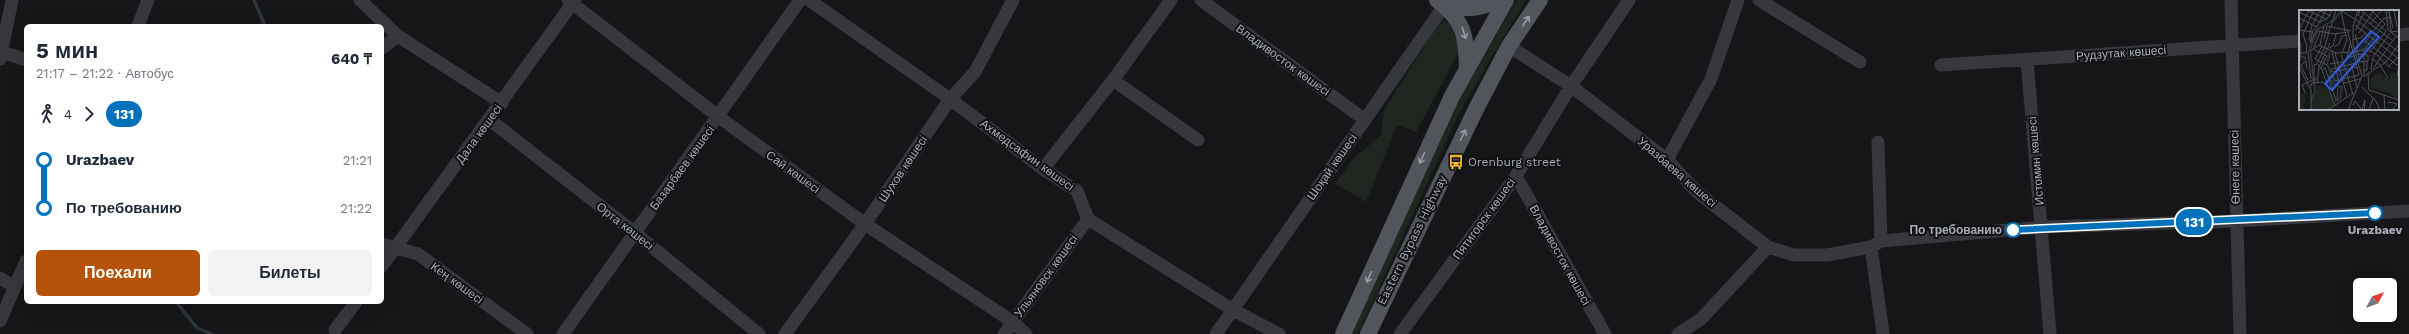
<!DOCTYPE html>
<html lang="ru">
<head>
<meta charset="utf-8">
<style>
  :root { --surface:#fff; --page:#f2f2f3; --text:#1f2937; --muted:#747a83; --accent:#b45309 }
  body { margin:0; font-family:"Work Sans",sans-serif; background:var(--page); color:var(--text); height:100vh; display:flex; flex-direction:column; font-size:15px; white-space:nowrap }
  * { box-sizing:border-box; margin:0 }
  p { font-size:13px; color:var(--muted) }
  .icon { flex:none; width:22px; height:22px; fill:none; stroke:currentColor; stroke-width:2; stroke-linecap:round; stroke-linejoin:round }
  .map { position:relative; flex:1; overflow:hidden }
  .panel { position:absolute; left:24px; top:24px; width:360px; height:280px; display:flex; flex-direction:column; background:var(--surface); border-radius:6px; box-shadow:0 4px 16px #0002 }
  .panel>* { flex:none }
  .badge { padding:0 8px; border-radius:13px; font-size:14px; line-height:26px }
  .needle { width:26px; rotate:49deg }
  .controls { position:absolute; left:2353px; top:278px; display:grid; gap:8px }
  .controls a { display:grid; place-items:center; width:44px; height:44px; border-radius:6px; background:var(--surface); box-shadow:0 4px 16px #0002; font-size:20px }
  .map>.badge { position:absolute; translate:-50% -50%; box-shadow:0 0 0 2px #fff }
  .legs { display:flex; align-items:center; gap:6px; height:44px; padding:0 12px; font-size:13px }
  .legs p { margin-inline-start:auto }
  .overview { display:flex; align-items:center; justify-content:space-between; height:68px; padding:0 12px }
  h1 { font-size:22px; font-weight:700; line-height:30px }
  .action { display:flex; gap:8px; margin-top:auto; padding:8px 12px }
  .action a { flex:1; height:46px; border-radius:6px; background:var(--accent); color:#fff; font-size:16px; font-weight:700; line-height:46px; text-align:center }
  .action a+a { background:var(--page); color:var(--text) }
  ul { padding:0 12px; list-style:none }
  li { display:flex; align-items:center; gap:14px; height:48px; font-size:15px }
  li i { display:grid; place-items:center; width:6px; height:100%; margin:0 5px; background:currentColor }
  li i::after { content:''; width:10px; height:10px; margin:-5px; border:3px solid; border-radius:50%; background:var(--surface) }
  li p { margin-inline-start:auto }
  li:first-child i { background:linear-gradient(#0000 50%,currentColor 0) }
  li:last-child i { background:linear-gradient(currentColor 50%,#0000 0) }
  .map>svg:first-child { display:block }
  .green { fill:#1e261f }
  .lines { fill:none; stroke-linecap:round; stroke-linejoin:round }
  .stream { stroke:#2c353c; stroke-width:3.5 }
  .minor { stroke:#37383d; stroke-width:13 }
  .major { stroke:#53555c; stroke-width:16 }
  .oneway { stroke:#979ba6 }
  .line-1-casing { stroke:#fff; stroke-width:9 }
  .line-1 { stroke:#0072bc; stroke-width:6 }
  .stop-1-dot { fill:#fff; stroke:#0072bc; stroke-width:2 }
  .labels { text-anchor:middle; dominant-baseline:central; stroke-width:4; stroke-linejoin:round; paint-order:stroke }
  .street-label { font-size:12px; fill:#a8adb8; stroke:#111113 }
  .poi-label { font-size:12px; fill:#a8adb8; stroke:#111113; text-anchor:start }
  .stop-label { font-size:12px; font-weight:bold; fill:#a8adb8; stroke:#111113; text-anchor:end }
  .inset-river { fill:none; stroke:#2c353c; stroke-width:2 }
  .inset-road { fill:none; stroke:#505258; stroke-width:1 }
  .view { fill:#325cd3; fill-opacity:0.15; stroke:#325cd3; stroke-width:2 }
  .inset-edge { fill:none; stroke:#a8adb8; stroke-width:2 }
</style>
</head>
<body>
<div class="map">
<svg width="2409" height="334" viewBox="0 0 2409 334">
  <rect width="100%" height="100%" fill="#161618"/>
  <path class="green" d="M1517,0h9l-64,107 -104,227h-9l107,-230z
    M1445,21l10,4 7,21 -46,86 -19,-7 -31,77 -31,-18 17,-24 29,-25 3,-25 54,-85z"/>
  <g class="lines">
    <path class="stream" d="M254,0l11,26
      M176,302l21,26 15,6"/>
    <path class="minor" d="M360,0l38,36 104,67
      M568,0l151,117 146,107 148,98 13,12
      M809,0l141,99 93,70 34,22 11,28 145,91 46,24
      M1201,0l164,120
      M1759,0l101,62
      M2231,0l9,334
      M138,26l10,-26
      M2398,35l11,-1
      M1509,46l62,40 96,74 30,32 71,55 26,8h33l44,-8 10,-6 161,-14 194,-6 173,-10
      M382,48l16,-12
      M3,52l23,8
      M0,59l12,-59
      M2027,60l23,274
      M1941,65l359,-24
      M1113,80l85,60
      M490,120l145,113 124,101
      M1878,142l3,99
      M1667,160l44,-81 27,-79
      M1043,169l70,-89 58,-80
      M1516,176l89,158
      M382,244l36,10 109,80
      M1871,247l12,87
      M382,266l193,-266
      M0,278l15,9
      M0,321l26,-60
      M335,330l21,-28
      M563,334l237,-334
      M785,334l80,-110 85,-125 25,-27 38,-72
      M1004,334l84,-115
      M1216,334l232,-334
      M1400,334l116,-158 55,-90 58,-86
      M1678,334l23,-15 67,-72"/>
    <path class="major" d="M1437,0c28,21 29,36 30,69
      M1444,5c25,6 35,3 59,-5
      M1343,334l109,-238 54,-96
      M1368,334l108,-225 33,-63 31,-46"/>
  </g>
  <defs><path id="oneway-shaft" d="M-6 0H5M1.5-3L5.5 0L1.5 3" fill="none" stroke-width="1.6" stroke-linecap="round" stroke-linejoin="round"/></defs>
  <g class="oneway">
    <use href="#oneway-shaft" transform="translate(1526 21) rotate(-57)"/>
    <use href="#oneway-shaft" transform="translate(1464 33) rotate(73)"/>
    <use href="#oneway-shaft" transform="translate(1463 135) rotate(-64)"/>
    <use href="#oneway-shaft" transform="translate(1422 158) rotate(115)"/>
    <use href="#oneway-shaft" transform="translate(1369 277) rotate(114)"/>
  </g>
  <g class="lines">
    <g class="line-1-casing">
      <path id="line-1" d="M2013,230l362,-17"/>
    </g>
    <use href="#line-1" class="line-1"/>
  </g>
  <defs>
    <g id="bus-bare" transform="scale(1.2)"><path d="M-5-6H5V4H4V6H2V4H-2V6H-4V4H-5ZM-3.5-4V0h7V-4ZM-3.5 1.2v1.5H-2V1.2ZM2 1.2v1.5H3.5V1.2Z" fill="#f2b134" stroke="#111113" stroke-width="2.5" paint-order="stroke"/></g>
  </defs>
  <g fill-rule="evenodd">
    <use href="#bus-bare" x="1456" y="162"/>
  </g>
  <g class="stop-1-dot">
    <circle cx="2375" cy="213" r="7"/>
    <circle cx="2013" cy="230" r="7"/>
  </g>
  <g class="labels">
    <g class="street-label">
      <text transform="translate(2121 53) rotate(-4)">Рудзутак көшесі</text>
      <text transform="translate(1283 60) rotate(36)">Владивосток көшесі</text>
      <text transform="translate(479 134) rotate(-54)">Дала көшесі</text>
      <text transform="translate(1027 155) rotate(36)">Ахмедсафин көшесі</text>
      <text transform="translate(2036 161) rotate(-95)">Истомин көшесі</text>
      <text transform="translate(1332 167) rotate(-55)">Шоқай көшесі</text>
      <text transform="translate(2235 167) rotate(-91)">Өнеге көшесі</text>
      <text transform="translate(682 168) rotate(-54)">Базарбаев көшесі</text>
      <text transform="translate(903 169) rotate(-56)">Шухов көшесі</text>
      <text transform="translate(793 172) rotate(36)">Сай көшесі</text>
      <text transform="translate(1677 172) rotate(41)">Уразбаева көшесі</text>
      <text transform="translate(1484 219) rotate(-54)">Пятигорск көшесі</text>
      <text transform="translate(625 226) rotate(38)">Орта көшесі</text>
      <text transform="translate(1412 240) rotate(-64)">Eastern Bypass Highway</text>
      <text transform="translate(1560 255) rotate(61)">Владивосток көшесі</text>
      <text transform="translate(1046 276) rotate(-54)">Ульяновск көшесі</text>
      <text transform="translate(457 283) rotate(36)">Кең көшесі</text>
    </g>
    <g class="poi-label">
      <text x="1468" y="162">Orenburg street</text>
    </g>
    <g class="stop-label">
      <text x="2002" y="230">По требованию</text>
      <text x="2375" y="230" text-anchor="middle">Urazbaev</text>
    </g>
  </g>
  <g transform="translate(2299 10)">
    <rect width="100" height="100" fill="#161618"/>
    <path d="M94,62l4,4 2,-3v25h-4l-4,-5 -19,-4 -2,-9 3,-3 6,-4 11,7v-6zM18,76l9,1 7,13v6l-5,4h-17l1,-16 3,-1zM0,77l3,7h3v9l-2,-1 2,8h-6z" fill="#1e261f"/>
    <path class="inset-river" d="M31,42l-3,12 4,9 -2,4 6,9 7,1 -2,12 -5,3M12,91l4,-10 -5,-43 8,-19 16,-9 7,-9"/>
    <path class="inset-road" d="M19,0l13,6M41,0l15,9M61,0l-2,5 34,25M62,0l25,21M87,0l2,20M90,0l2,22 8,-1M95,0l3,17M10,1l17,8M42,1l6,29 -5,13M0,2l21,10M90,2l4,16M0,8l18,9 9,-17M56,9l44,33M21,12l7,-3 5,-9M14,14l7,-14M71,14l12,-14M56,15l44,34M31,17l-5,20 -8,16 5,7 13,36M32,17l5,-17M0,20l10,-20M0,20l13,2M57,20l8,-18M89,20l11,8M19,21l17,3 11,-2M60,23l15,-23M56,24l3,12M0,28l2,7 -1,16M25,29l3,-13 24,5M10,30l3,-16M54,30l9,-3 3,-4M66,31l32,24 2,-1M11,33l3,-13 3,-3M11,33l7,-14M65,33l19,-24 8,-2M51,34l-3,14 7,-2M21,35l4,-19M23,36l-7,13 12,6M57,36l4,16M15,37l6,-15M35,37l5,-3 3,-8 4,-1M30,38l4,-2 3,-12M67,38l14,9M14,39l14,7 -6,12M65,40v26M33,41l7,32M7,42l1,-6 -4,-12 11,-24M56,42l10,-3 20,-25 -14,-14M0,43h7l13,-8 17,8 17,-1M9,43l3,26M36,43l12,43M70,43l17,-22M42,44l12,41M59,44l10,1v6l-9,1M1,47h5l2,12M80,48l12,10M74,49l7,6 8,13M6,52l-6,5 12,23v20M31,54l12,-2M52,54l6,24M2,56l7,14M89,57l11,-11M32,59l25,-6M74,59l23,-33M23,60l3,-2 11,32M32,60l1,2 26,-5M72,60l2,-13 17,-24M65,61l3,-1v-9M69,63l1,17 30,10M34,66l2,5 24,-6 -12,-46M98,66l2,-12M64,67l23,-15 13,-18M15,73v-18l3,-1M18,73l2,-16 11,-24M45,73l16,-4M63,77l14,14 4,9M11,78l2,-5 12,-1M6,83l-3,-8 15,-7M85,85l1,15M38,90l1,-12M89,92l9,2 -5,6M54,95l2,-4 7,9M63,99l3,-9 -1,10M29,100l25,-17M49,100l14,-34 -9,-31v-19l5,-16M70,100l4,-12"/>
    <path class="view" d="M72,21l8,6 -47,53 -7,-6z"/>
    <rect width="100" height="100" class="inset-edge"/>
  </g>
</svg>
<div class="controls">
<a><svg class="needle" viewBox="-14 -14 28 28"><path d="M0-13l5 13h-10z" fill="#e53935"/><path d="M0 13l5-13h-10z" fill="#747a83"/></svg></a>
</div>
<b class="badge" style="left:2194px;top:222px;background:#0072bc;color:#fff">131</b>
<section class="panel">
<div class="overview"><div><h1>5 мин</h1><p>21:17 – 21:22 · Автобус</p></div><b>640 ₸</b></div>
<div class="legs"><svg class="icon" aria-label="walk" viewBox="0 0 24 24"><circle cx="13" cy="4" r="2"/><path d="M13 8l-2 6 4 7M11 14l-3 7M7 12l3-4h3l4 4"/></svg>4<svg class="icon" aria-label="forward" viewBox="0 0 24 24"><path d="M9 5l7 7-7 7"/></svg><b class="badge" style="background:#0072bc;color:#fff">131</b></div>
<ul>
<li><i style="color:#0072bc"></i><b>Urazbaev</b><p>21:21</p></li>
<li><i style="color:#0072bc"></i><b>По требованию</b><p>21:22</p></li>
</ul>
<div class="action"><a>Поехали</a><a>Билеты</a></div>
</section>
</div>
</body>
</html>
